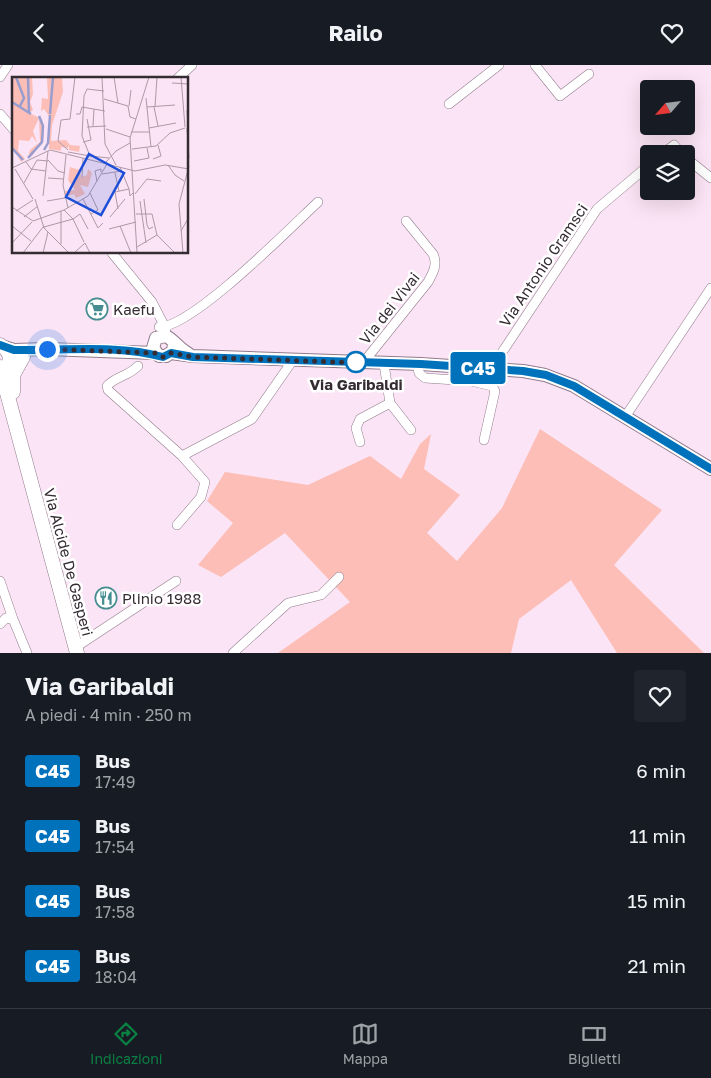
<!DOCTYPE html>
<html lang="it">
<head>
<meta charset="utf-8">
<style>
  :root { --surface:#171b24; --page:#20242c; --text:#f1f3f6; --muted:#9ea1a6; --line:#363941; --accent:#0b8043 }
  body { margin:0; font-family:"Golos Text",sans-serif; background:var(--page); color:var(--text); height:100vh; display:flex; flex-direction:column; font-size:19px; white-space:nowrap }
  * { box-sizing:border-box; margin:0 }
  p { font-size:16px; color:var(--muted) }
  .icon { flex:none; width:28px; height:28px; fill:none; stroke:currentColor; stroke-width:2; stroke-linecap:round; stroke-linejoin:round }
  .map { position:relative; height:588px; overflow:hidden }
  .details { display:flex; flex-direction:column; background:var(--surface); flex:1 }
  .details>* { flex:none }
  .badge { padding:0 10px; border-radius:4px; font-size:18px; line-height:32px }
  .needle { width:32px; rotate:242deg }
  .tools { position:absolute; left:640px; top:15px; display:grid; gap:10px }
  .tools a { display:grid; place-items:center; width:55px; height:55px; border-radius:5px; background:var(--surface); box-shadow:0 5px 20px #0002; font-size:25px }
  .you { position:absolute; width:25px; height:25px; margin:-12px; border:4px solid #fff; border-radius:50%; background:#1a73e8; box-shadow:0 0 0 8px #1a73e833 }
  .map>.badge { position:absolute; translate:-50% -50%; box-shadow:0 0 0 2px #fff }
  .round { display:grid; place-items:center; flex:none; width:52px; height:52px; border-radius:5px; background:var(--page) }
  .headline { display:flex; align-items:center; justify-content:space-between; height:85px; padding:0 25px }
  h1 { font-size:24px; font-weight:700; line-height:38px }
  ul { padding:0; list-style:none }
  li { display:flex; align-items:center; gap:15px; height:65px; padding:0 25px }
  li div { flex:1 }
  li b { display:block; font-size:19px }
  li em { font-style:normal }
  li .badge { min-width:55px; font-weight:700; text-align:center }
  header { display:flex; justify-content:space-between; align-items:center; height:65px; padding:0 25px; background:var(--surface); font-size:22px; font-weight:700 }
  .menu { display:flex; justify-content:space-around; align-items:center; height:70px; border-top:1px solid var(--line); background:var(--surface); font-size:14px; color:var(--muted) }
  .menu a { display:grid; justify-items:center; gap:2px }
  .menu .current { color:var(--accent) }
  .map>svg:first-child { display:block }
  .green { fill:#fcbeb6 }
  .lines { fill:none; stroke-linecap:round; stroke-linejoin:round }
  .street-casing { stroke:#907b8b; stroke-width:10 }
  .secondary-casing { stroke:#907b8b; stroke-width:14 }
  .primary-casing { stroke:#907b8b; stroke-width:15 }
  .street { stroke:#fff; stroke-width:9 }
  .secondary { stroke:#fff; stroke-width:12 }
  .primary { stroke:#fff; stroke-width:14 }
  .line-casing { stroke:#fff; stroke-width:11 }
  .line { stroke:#0072bc; stroke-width:8 }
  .walk { stroke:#352c33; stroke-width:5; stroke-dasharray:0 9 }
  .stop-dot { fill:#fff; stroke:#0072bc; stroke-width:2.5 }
  .labels { text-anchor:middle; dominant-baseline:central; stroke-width:5; stroke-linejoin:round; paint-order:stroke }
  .street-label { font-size:15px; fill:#352c33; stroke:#fff }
  .poi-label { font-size:15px; fill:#352c33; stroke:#fff; text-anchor:start }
  .stop-label { font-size:15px; font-weight:bold; fill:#352c33; stroke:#fff }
  .inset-river { fill:none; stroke:#989dcf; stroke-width:2.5 }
  .inset-road { fill:none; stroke:#ac9aa7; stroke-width:1 }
  .view { fill:#1d4ed8; fill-opacity:0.15; stroke:#1d4ed8; stroke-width:2.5 }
  .inset-edge { fill:none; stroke:#352c33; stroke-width:2.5 }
</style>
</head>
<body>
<header><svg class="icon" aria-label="back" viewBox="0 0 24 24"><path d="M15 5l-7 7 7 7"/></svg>Railo<svg class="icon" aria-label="heart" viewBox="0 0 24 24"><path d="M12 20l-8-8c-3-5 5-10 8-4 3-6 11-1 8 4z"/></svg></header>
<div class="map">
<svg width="711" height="588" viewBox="0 0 711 588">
  <rect width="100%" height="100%" fill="#fbe4f5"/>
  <path class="green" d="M540,364l122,81 -48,55 90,88h-87l-46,-73 -52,39 -8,34h-233l72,-51 -65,-69 -64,44 -23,-12 35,-42 -26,-22 18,-29 83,13 62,-29 31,23 19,-35 11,-10 -7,35 36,26 -33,38 30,28 45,-53z"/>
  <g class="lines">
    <g class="street-casing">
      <path id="street" d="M535,0l25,31 29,-22
        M0,12l8,-12
        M177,14l15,-14
        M449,39l50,-39
        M0,49l14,16
        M662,89l12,-9 8,9
        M686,93l25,20
        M112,188l40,49 14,27
        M159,262c33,1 132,-100 159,-125
        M363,298l65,-81c5,-9 10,-18 5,-28l-27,-33
        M384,299l6,39 21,27
        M417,299l2,9 6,5 46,3 21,5 3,5 -11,49
        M138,301c-9,10 -22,10 -31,20l1,4 74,66 70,-37 41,-59
        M491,304l106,-160 52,-44
        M625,352l86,-129
        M360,377l-4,-14 4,-9 30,-16
        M177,460l24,-28 4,-15 -23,-26
        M0,516l13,38
        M0,559l6,-6 7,1 14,34
        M76,582l100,-66
        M233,588l55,-50 33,-8 18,-18"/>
    </g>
    <g class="secondary-casing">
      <path id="secondary" d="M174,279l-1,7 -7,5h-7l-6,-8 3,-10 10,-2c8,4 13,13 23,18
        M4,282l10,3 33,-1 108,4
        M171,288l22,3 228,8 102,7 22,4 29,11 137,83"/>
    </g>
    <g class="primary-casing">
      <path id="primary" d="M0,280c12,6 13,19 2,26
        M0,302l77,286
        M13,327v-17l10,-18"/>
    </g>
    <use href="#street" class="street"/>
    <use href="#secondary" class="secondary"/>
    <use href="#primary" class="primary"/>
  </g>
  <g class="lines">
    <g class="line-casing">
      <path id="line" d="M0,280l14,5c49,1 102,-6 149,7l8,-4 22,4 228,7 102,7 23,4 28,11 137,83"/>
    </g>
    <use href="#line" class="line"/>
    <path class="walk" d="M47,284l108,4 8,4 8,-4 22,4 171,6 -8,-1"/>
  </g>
  <defs>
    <g id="supermarket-ring" transform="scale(1.125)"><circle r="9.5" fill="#fff" stroke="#458d90" stroke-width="1.5"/><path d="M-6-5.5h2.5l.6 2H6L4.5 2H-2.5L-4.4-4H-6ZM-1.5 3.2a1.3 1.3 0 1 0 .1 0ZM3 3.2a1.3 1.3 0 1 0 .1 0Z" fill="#458d90"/></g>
    <g id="restaurant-ring" transform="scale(1.125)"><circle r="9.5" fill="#fff" stroke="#458d90" stroke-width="1.5"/><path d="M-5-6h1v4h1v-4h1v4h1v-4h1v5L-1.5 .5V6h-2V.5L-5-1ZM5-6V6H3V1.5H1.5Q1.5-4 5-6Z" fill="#458d90"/></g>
  </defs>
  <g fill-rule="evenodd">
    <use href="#supermarket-ring" x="97" y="244"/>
    <use href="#restaurant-ring" x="106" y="533"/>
  </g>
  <circle class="stop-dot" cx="356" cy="297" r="10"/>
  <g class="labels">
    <g class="street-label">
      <text transform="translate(543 200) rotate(-56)">Via Antonio Gramsci</text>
      <text transform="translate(389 243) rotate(-52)">Via dei Vivai</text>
      <text transform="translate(69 497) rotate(75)">Via Alcide De Gasperi</text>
    </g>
    <g class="poi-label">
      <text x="113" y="244">Kaefu</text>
      <text x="122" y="533">Plinio 1988</text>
    </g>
    <g class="stop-label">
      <text x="356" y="319">Via Garibaldi</text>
    </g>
  </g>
  <g transform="translate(12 12)">
    <rect width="176" height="176" fill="#fbe4f5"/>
    <path d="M0,0h20l1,17 -3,8 3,8 -4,3 13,6 2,8 -1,13 -11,16 -4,2 2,-8 10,-8 -1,-24 -6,13 4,12 -5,-7 -3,5 -10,-1 -1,11 7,8 -4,3 -6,-11h-3zM35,0h15l1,15 -11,33 -1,16 15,-1 4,5 10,1 -1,6 -10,-2v-5l-1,3 -7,-1v4l-12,-2v-33l-5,-7 -3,2 1,-13 6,1zM58,90l10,3 1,7 6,-2 1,-6 4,4 -4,14 -8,-2 5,9 -9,4 -2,-4 -9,3v-6l10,-1 -7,-10z" fill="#fcbeb6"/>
    <path class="inset-river" d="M4,0l8,21 -4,8M16,0l1,35M0,25l19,12M38,37l3,-37M0,71l11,12M32,73l4,-7 2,-28M16,81l14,-16 1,-16 -4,-10"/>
    <path class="inset-road" d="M90,0l3,67 11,21M102,0l4,26M169,0l4,50M160,6l17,1M134,21l5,49M92,22l24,7 2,11 6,2M117,29l2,-16M135,30l28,-2M142,30l4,19M143,30l2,-30M175,33l1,17M64,37h4l2,-7 23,4M81,49l1,-17M75,50l19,-1M137,51l27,-5M175,51l2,30M94,52l24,8M119,55h18M71,65l8,-2 -4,-21M120,72l24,-3 14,-13 15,-5M56,73l-10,-9 3,-21 9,-1 5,-42M56,75l22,4 -8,-20 2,-40 3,-7 17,2M54,78l-3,30 5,23M78,79l19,2M141,82l8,-3 -3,-11M36,83l10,11 7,2M122,84l15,-3 -2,-10M14,85l5,7 15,2M94,85l10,-11 14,-8M156,88l7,10 9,6M108,90l9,22M0,91l38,-18 85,21 30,-6 24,4M3,92l18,30M103,96l4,18M90,97l20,-3M70,100l1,-19M36,101l16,1M85,104l-2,-10 6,-2v3M12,106l13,-23 11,1M78,116l8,17 -7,4M123,117l12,-15 14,2M31,119l5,-45M23,122l9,29M71,122l15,29 5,-5M132,122l3,26 2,4 4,-2M35,124l18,-3M128,124l6,42M0,130l21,14 31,-11 24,-14 19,-32M106,132l-3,-17 14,-3 1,7 4,-4M52,133l9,9 11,23M4,134l17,-11M49,134v33M68,137l8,15M124,137h16l5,21 18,18M12,140l14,-11M98,140l15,-18M0,149l19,15M108,149l11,27M31,150l26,26M32,150l29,-8 7,-5M97,152l27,-7M169,154l8,-14M0,166l20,-21M125,170l20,-12M11,176l20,-26M31,176l5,-21M62,176l11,-10 5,10M125,176l-7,-115 19,-61M171,176l-4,-49 10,-38"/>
    <path class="view" d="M77,77l35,19 -23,42 -35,-18z"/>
    <rect width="176" height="176" class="inset-edge"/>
  </g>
</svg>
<div class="tools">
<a><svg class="needle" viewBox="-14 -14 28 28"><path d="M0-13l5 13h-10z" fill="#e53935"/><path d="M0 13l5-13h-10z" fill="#9ea1a6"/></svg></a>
<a><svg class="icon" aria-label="layers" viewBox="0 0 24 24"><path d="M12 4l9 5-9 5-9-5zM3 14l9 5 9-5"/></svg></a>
</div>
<div class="you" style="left:47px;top:284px"></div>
<b class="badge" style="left:478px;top:303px;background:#0072bc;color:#fff">C45</b>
</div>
<section class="details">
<div class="headline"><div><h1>Via Garibaldi</h1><p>A piedi · 4 min · 250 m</p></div><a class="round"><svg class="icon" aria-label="heart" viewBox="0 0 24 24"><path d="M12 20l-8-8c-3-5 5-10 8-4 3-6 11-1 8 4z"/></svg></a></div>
<ul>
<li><span class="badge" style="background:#0072bc;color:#fff">C45</span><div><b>Bus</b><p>17:49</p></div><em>6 min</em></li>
<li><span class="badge" style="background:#0072bc;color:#fff">C45</span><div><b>Bus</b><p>17:54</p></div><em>11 min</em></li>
<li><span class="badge" style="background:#0072bc;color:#fff">C45</span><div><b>Bus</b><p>17:58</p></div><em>15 min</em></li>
<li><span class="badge" style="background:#0072bc;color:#fff">C45</span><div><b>Bus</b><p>18:04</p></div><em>21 min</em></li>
</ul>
</section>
<nav class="menu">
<a class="current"><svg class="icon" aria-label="directions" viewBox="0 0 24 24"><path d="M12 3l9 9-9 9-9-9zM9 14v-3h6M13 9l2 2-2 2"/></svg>Indicazioni</a>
<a><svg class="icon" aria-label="map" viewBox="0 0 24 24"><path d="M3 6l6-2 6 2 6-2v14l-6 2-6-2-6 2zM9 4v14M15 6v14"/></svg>Mappa</a>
<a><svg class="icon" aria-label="tickets" viewBox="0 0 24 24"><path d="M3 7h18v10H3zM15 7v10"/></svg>Biglietti</a>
</nav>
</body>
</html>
